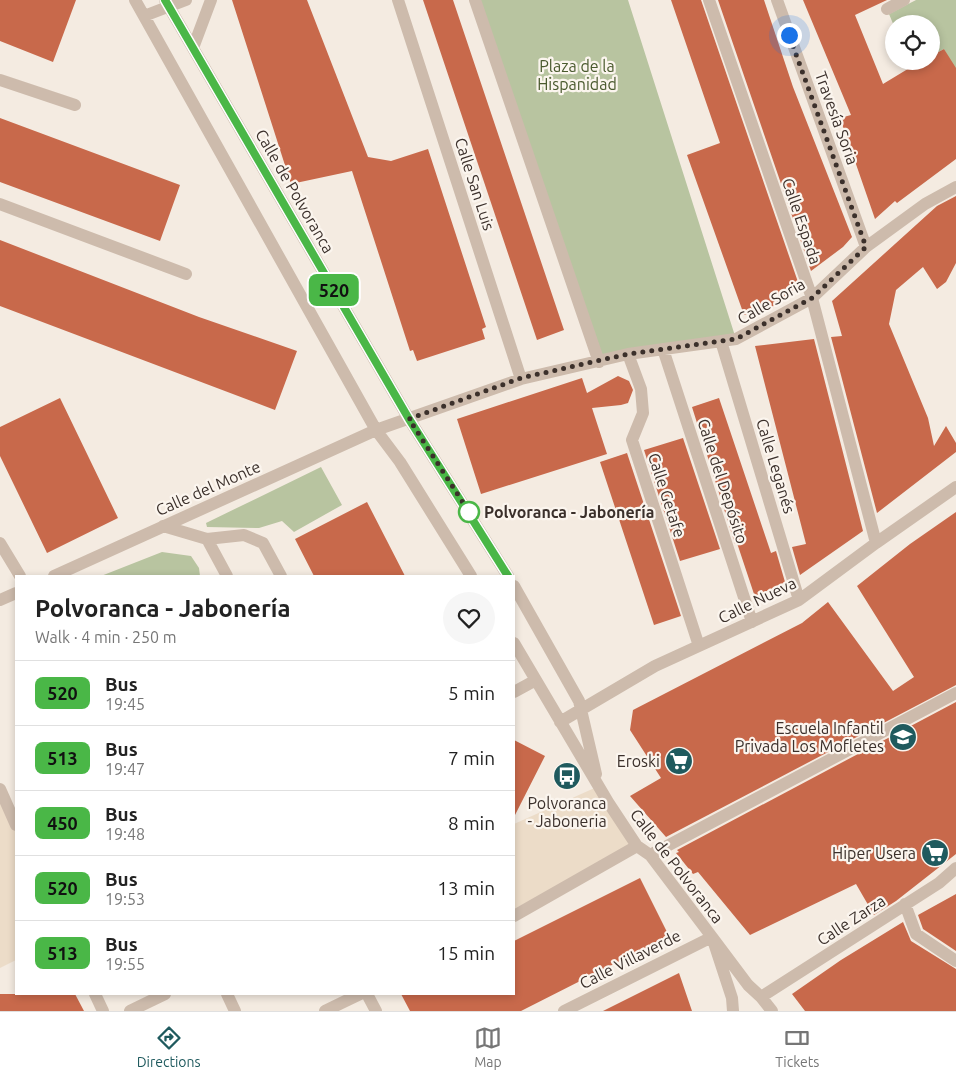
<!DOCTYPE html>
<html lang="en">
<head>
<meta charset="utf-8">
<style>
  :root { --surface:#fff; --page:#f6f6f6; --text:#222; --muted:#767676; --line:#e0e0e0; --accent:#1f5a5e }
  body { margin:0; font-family:Ubuntu,sans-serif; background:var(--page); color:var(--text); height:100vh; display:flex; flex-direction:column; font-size:19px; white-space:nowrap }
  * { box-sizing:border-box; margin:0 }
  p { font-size:16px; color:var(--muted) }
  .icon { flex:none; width:28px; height:28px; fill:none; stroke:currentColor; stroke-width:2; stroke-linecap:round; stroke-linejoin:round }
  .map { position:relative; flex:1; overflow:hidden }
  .panel { position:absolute; left:15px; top:575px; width:500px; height:420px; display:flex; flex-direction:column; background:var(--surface); border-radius:0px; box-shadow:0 2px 8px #0003 }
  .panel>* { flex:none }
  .badge { padding:0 10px; border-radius:8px; font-size:18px; line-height:32px }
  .tools { position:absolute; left:885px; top:15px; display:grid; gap:10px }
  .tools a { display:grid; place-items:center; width:55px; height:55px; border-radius:50%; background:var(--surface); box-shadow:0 2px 8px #0003; font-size:25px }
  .you { position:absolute; width:25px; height:25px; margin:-12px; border:4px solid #fff; border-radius:50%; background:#1a73e8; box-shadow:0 0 0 8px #1a73e833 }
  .map>.badge { position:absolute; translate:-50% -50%; box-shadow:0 0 0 2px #fff }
  .round { display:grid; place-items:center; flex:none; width:52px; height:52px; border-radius:26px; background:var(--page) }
  .overview { display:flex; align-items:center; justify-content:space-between; height:85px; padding:0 20px }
  h1 { font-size:24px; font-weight:700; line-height:38px }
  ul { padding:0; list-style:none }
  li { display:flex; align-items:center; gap:15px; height:65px; padding:0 20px; border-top:1px solid var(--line) }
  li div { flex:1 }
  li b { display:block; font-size:19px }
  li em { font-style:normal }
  li .badge { min-width:55px; font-weight:700; text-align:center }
  .tab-bar { display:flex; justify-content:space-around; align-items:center; height:70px; border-top:1px solid var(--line); background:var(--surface); font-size:14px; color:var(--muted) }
  .tab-bar a { display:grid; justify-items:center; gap:2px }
  .tab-bar .active { color:var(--accent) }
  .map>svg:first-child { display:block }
  .green { fill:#b8c4a0 }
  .plaza { fill:#ecdcc8 }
  .building { fill:#c8694b }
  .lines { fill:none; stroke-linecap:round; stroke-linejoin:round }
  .minor { stroke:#cdbbac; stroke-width:12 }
  .line-casing { stroke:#fff; stroke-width:11 }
  .line { stroke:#4ab747; stroke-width:8 }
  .walk { stroke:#3b302b; stroke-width:5; stroke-dasharray:0 9 }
  .stop-dot { fill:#fff; stroke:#4ab747; stroke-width:2.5 }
  .labels { text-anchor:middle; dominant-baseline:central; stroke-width:4.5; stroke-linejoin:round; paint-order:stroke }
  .park-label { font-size:16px; fill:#4a5a2e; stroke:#fbf5ee }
  .street-label { font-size:16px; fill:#3b302b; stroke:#fbf5ee }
  .stop-label { font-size:16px; font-weight:bold; fill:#3b302b; stroke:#fbf5ee; text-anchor:start }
  .poi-label { font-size:16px; fill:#3b302b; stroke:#fbf5ee; text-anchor:end }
</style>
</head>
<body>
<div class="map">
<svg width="956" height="1011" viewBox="0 0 956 1011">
  <rect width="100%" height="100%" fill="#f4ebe1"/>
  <path class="green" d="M475,0h153l108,339 -137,23z
    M916,0h40v74l-12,-25 -13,7v-32h-37v2l-5,-12z
    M321,467l21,38 -48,27 -12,-11 -23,7 -52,-1 -1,-4z
    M162,552l29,4 8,12 1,8h-99z"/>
  <path class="plaza" d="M599,786l38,60 -123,63v-85z
    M0,789l16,36v135l-16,8z"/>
  <path class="building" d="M0,0h76l-23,62 -53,-21z
    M232,0h75l61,157 23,4 37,-12 58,178 -4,2 3,10 -68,22 -4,-11 -3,1 -58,-180 -61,13z
    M423,0h30l111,330 -27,10z
    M671,0h30l98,285 -22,20 -33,10 -57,-160 33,-12z
    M718,0h46l29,87 59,150 -9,10 -32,24z
    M803,0h84l-32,15 28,69 38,-23h10v-5l13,-7 12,19v91l-59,44 -2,-2 -20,18 -35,-101 11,-3z
    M0,118l180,67 -20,56 -160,-59z
    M956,196v67l-10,19 -9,7 -14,-22 -27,23 -7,34 39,94 6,28 12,-20 10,17v9l-79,61 -46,-176 11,-1 -10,-35 105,-95z
    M0,240l199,77 98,34 -22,59 -275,-104z
    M814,339l49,192 -63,44 -8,-28 14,-3 -51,-198z
    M618,376l11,5 4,9 -5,13 -7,2 -29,3 15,46 -126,40 -24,-75 125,-41 5,15z
    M60,398l58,120 -71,35 -47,-97v-29z
    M719,398l52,155 5,-2 9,31 -30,15 -18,-54 -2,1 -43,-137z
    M683,438l37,111 -40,12 -36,-111z
    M627,453l54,163 -27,9 -54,-163z
    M367,502l38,74h-91l-19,-37z
    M956,512v173l-290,152 -36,-41 31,-18 -31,-48 3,-20 169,-87 26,-21 65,89 21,-14 -57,-91 53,-42z
    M956,702v152l-60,47 -22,14 -18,-31 -106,51 -52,-63 -5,2 -17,-21 3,-1 -2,-2z
    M514,740l31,16 -31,61z
    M640,878l29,58 -148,75h-111l-9,-17h113v-53z
    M956,894v57l-33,-22 -5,-14z
    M903,922l8,19 45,28v42h-151l-13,-17 49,-34z
    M679,973l13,38h-89z
    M0,994h75l9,17h-84z"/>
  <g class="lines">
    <path class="minor" d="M135,0l241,430 24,32 71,114
      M165,0l244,419 99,157
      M398,0l123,379
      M475,0l124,362
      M709,0l103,298 64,245
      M777,0l89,247
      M887,9l17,-9
      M144,16l42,-16
      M193,48l18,-48
      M0,80l75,25
      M0,204l186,70
      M721,341l78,259
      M663,349l89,273
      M628,354l13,35 2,24 -11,27 67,206
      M163,526l44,13 37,-4 19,8 18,33
      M207,539l20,37
      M0,543l20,33
      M54,576l322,-146 145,-51 107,-25 108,-15 76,-41 54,-51 59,-43 31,-17
      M514,586l65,115 17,73
      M0,600l16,-7
      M514,643l94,159 29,44 13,9 62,82 20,61 1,13
      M514,692l22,-12
      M560,722l95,-56 144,-66 77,-57 80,-56
      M0,789l16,36
      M650,855l306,-162
      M905,904l11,30 40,27
      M514,916l123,-70
      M95,994l8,17
      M227,994l8,17
      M367,994l9,17
      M761,997l178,-114 17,-15
      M130,1011l35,-17
      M325,1011l35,-17
      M564,1011l148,-74 36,48 13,12 11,14"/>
  </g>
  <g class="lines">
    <g class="line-casing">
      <path id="line" d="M165,0l244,419 99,157"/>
    </g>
    <use href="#line" class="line"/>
    <path class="walk" d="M469,512l4,6 -64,-99 112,-41 107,-24 108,-15 76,-41 54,-51 -77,-212"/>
  </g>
  <defs>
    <g id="school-disc" transform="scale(1.4375)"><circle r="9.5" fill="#1f5a5e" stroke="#fbf5ee"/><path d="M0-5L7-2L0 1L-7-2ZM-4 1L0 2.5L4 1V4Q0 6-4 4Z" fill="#fff"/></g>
    <g id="supermarket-disc" transform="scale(1.4375)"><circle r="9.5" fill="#1f5a5e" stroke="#fbf5ee"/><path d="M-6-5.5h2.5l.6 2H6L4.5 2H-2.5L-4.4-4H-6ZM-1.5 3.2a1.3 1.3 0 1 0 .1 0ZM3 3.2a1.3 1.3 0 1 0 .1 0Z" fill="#fff"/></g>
    <g id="bus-disc" transform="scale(1.4375)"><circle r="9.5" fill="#1f5a5e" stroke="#fbf5ee"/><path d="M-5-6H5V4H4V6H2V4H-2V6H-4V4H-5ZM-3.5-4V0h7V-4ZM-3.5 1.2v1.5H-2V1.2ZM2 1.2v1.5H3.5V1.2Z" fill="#fff"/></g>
  </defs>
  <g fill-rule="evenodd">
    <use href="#school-disc" x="903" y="737"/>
    <use href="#supermarket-disc" x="679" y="761"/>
    <use href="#bus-disc" x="567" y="776"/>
    <use href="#supermarket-disc" x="935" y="853"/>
  </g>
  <circle class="stop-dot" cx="469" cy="512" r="10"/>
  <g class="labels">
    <g class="park-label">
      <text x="577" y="66">Plaza de la<tspan x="577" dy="18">Hispanidad</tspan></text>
    </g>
    <g class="street-label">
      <text transform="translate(837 118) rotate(70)">Travesía Soria</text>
      <text transform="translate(475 184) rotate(72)">Calle San Luis</text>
      <text transform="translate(295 191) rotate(60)">Calle de Polvoranca</text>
      <text transform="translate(802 221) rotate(71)">Calle Espada</text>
      <text transform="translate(771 301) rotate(-30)">Calle Soria</text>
      <text transform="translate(776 466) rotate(73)">Calle Leganés</text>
      <text transform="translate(723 481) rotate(72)">Calle del Depósito</text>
      <text transform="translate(208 488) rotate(-24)">Calle del Monte</text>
      <text transform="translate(667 495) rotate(72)">Calle Getafe</text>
      <text transform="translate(757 600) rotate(-26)">Calle Nueva</text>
      <text transform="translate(677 866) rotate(52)">Calle de Polvoranca</text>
      <text transform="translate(851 920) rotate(-33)">Calle Zarza</text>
      <text transform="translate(630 959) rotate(-27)">Calle Villaverde</text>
    </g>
    <g class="stop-label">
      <text x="484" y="512">Polvoranca - Jabonería</text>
    </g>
    <g class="poi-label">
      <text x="884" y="728">Escuela Infantil<tspan x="884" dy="18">Privada Los Mofletes</tspan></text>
      <text x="660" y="761">Eroski</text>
      <text x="567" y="803" text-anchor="middle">Polvoranca<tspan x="567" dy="18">- Jaboneria</tspan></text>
      <text x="916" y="853">Hiper Usera</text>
    </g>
  </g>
</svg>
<div class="tools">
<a><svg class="icon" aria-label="locate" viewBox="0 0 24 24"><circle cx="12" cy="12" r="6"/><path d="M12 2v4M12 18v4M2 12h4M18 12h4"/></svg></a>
</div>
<div class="you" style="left:789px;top:35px"></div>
<b class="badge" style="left:334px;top:290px;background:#4ab747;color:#111">520</b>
<section class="panel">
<div class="overview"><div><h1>Polvoranca - Jabonería</h1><p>Walk · 4 min · 250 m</p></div><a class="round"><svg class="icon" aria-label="heart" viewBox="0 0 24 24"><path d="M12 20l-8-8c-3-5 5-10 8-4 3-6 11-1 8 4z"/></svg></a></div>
<ul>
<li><span class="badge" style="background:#4ab747;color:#111">520</span><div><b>Bus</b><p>19:45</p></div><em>5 min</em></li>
<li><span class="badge" style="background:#4ab747;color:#111">513</span><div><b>Bus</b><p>19:47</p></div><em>7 min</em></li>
<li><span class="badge" style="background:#4ab747;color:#111">450</span><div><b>Bus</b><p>19:48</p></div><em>8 min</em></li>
<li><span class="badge" style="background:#4ab747;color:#111">520</span><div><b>Bus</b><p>19:53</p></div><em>13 min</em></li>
<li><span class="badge" style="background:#4ab747;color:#111">513</span><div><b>Bus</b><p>19:55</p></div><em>15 min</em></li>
</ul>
</section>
</div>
<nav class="tab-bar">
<a class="active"><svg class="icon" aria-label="directions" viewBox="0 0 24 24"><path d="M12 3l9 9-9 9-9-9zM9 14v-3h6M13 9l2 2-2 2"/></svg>Directions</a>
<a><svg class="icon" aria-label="map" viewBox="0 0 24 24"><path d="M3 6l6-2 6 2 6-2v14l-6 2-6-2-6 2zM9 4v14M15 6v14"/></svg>Map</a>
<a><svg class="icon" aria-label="tickets" viewBox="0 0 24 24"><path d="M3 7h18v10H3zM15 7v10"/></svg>Tickets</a>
</nav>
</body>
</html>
